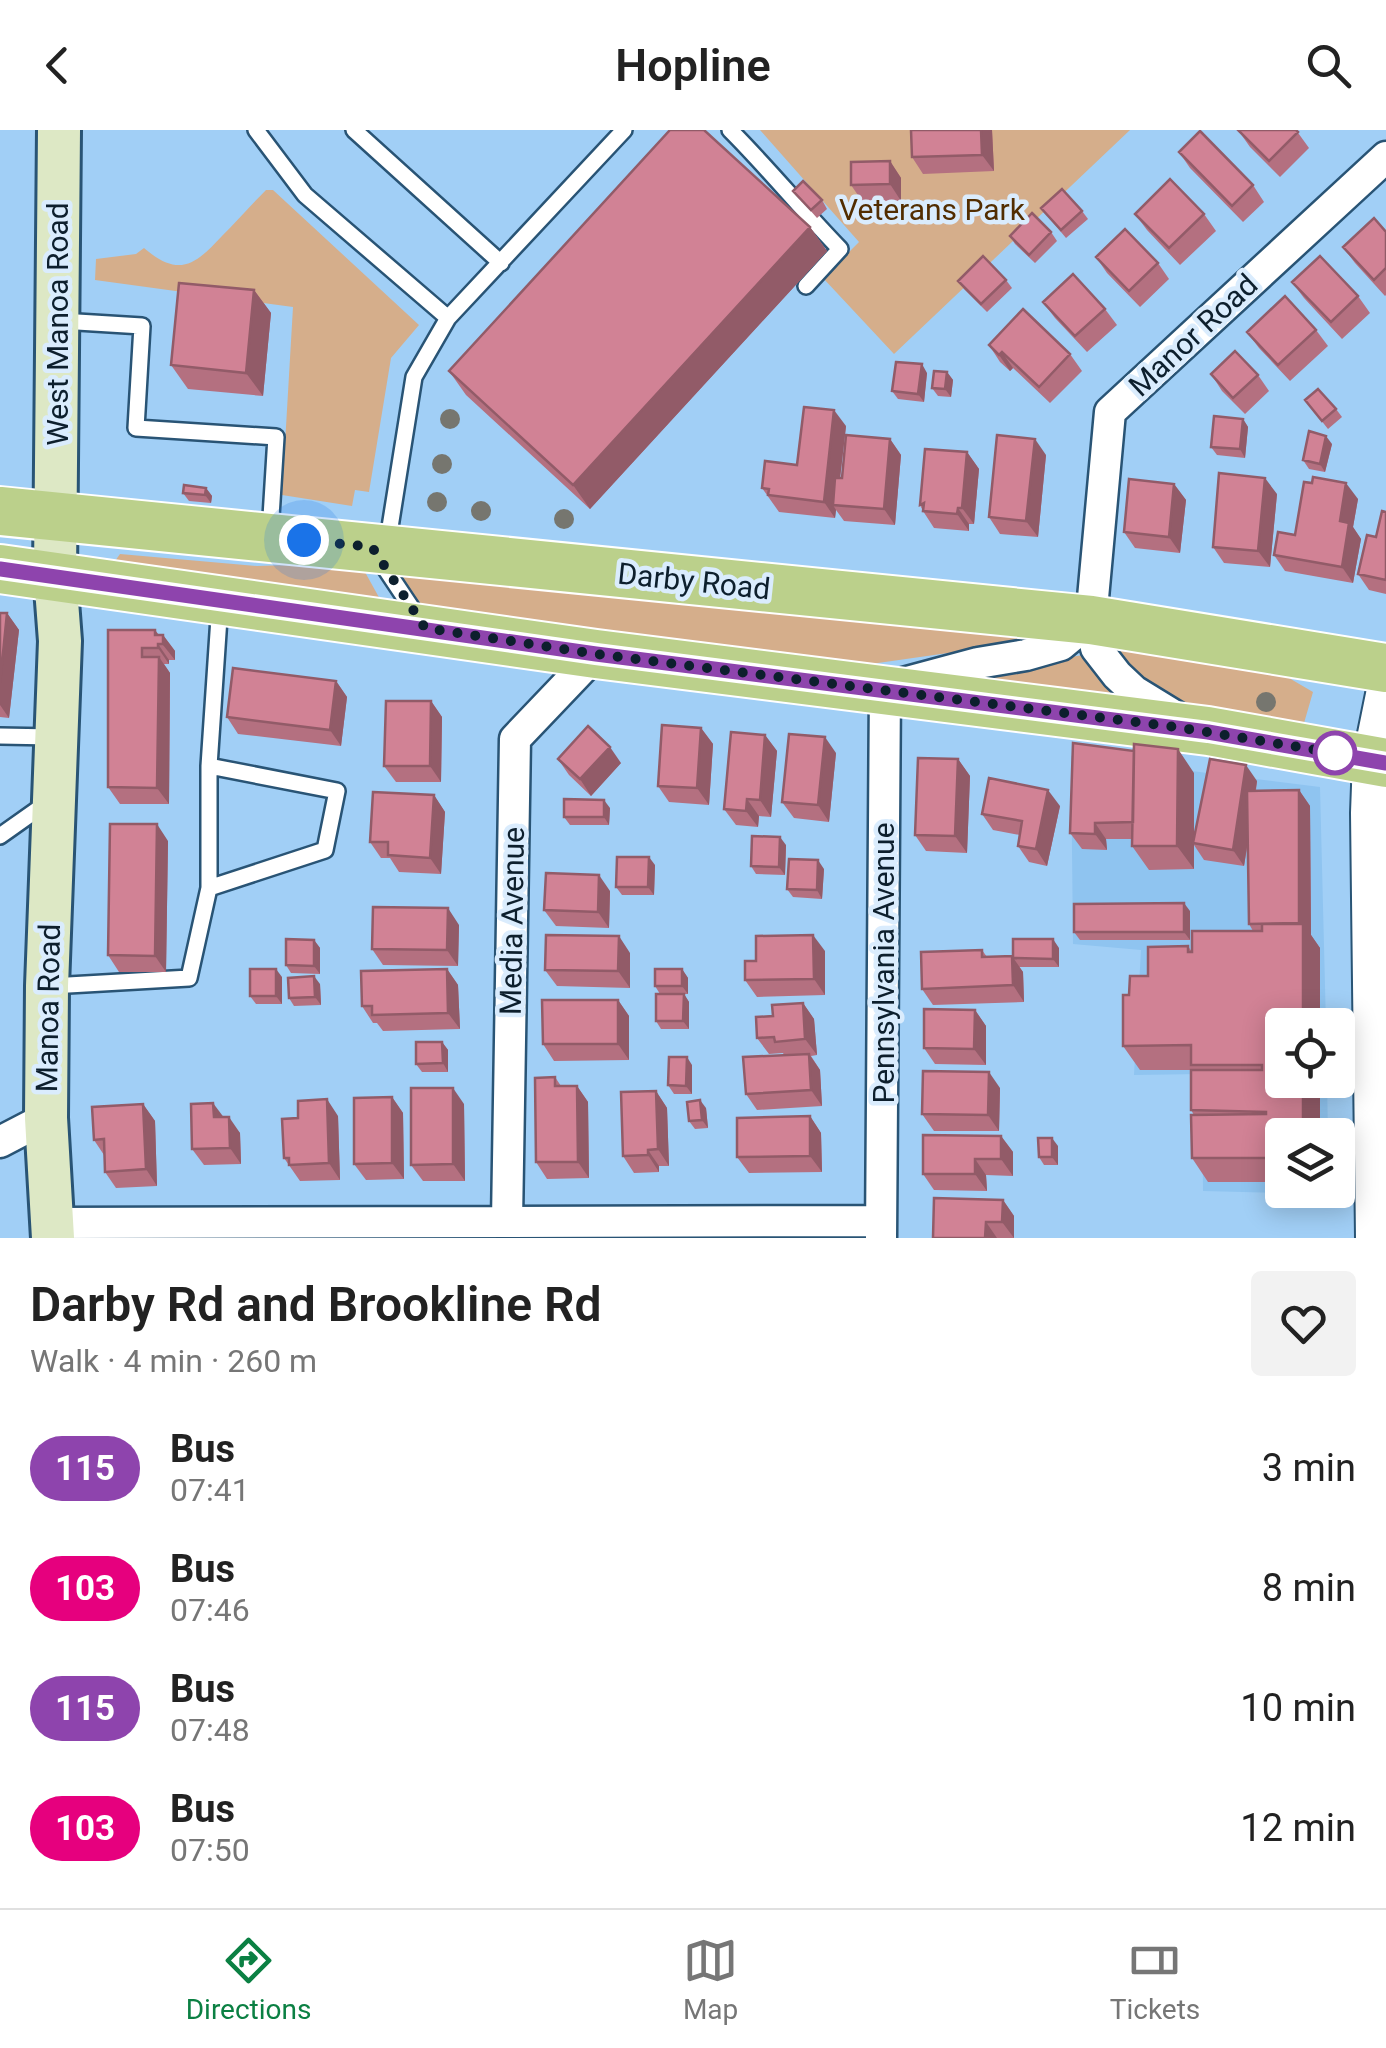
<!DOCTYPE html>
<html lang="en">
<head>
<meta charset="utf-8">
<style>
  :root { --surface:#fff; --page:#f2f2f2; --text:#222; --muted:#767676; --line:#e0e0e0; --accent:#0b8043 }
  body { margin:0; font-family:Roboto,sans-serif; background:var(--page); color:var(--text); height:100vh; display:flex; flex-direction:column; font-size:38px; white-space:nowrap }
  * { box-sizing:border-box; margin:0 }
  p { font-size:32px; color:var(--muted) }
  .icon { flex:none; width:55px; height:55px; fill:none; stroke:currentColor; stroke-width:2; stroke-linecap:round; stroke-linejoin:round }
  .map { position:relative; height:1108px; overflow:hidden }
  .side { display:flex; flex-direction:column; background:var(--surface); flex:1 }
  .side>* { flex:none }
  .badge { padding:0 20px; border-radius:32px; font-size:35px; line-height:65px }
  .buttons { position:absolute; left:1265px; top:878px; display:grid; gap:20px }
  .buttons a { display:grid; place-items:center; width:90px; height:90px; border-radius:10px; background:var(--surface); box-shadow:0 5px 25px #0003; font-size:50px }
  .you { position:absolute; width:50px; height:50px; margin:-25px; border:8px solid #fff; border-radius:50%; background:#1a73e8; box-shadow:0 0 0 15px #1a73e833 }
  .map>.badge { position:absolute; translate:-50% -50%; box-shadow:0 0 0 5px #fff }
  .round { display:grid; place-items:center; flex:none; width:105px; height:105px; border-radius:10px; background:var(--page) }
  .head { display:flex; align-items:center; justify-content:space-between; height:170px; padding:0 30px }
  h1 { font-size:48px; font-weight:600; line-height:75px }
  ul { padding:0; list-style:none }
  li { display:flex; align-items:center; gap:30px; height:120px; padding:0 30px }
  li div { flex:1 }
  li b { display:block; font-size:38px }
  li em { font-style:normal }
  li .badge { min-width:110px; font-weight:700; text-align:center }
  header { display:flex; justify-content:space-between; align-items:center; height:130px; padding:0 30px; background:var(--surface); font-size:45px; font-weight:600 }
  .menu { display:flex; justify-content:space-around; align-items:center; height:140px; border-top:2px solid var(--line); background:var(--surface); font-size:28px; color:var(--muted) }
  .menu a { display:grid; justify-items:center; gap:5px }
  .menu .selected { color:var(--accent) }
  .map>svg:first-child { display:block }
  .built { fill:#8fc4f0 }
  .green { fill:#d5ae8b }
  .lines { fill:none; stroke-linecap:round; stroke-linejoin:round }
  .service-casing { stroke:#295475; stroke-width:20 }
  .minor-casing { stroke:#295475; stroke-width:35 }
  .tertiary-casing { stroke:#295475; stroke-width:42 }
  .secondary-casing { stroke:#295475; stroke-width:48 }
  .primary-casing { stroke:#fff; stroke-width:52 }
  .service { stroke:#fff; stroke-width:15 }
  .minor { stroke:#fff; stroke-width:30 }
  .tertiary { stroke:#fff; stroke-width:38 }
  .secondary { stroke:#dde8c5; stroke-width:42 }
  .primary { stroke:#bbd08b; stroke-width:48 }
  .tree { fill:#76766f }
  .wall { fill:#b47080 }
  .shaded-wall { fill:#925b68 }
  .building { fill:#d18295; stroke:#925b68; stroke-width:2.5 }
  .line-casing { stroke:#fff; stroke-width:22 }
  .line { stroke:#8e44ad; stroke-width:15 }
  .walk { stroke:#0d1f2d; stroke-width:10; stroke-dasharray:0 18 }
  .stop-dot { fill:#fff; stroke:#8e44ad; stroke-width:5 }
  .labels { text-anchor:middle; dominant-baseline:central; stroke-width:9; stroke-linejoin:round; paint-order:stroke }
  .park-label { font-size:30px; fill:#522d00; stroke:#daecfd }
  .street-label { font-size:30px; fill:#0d1f2d; stroke:#daecfd }
</style>
</head>
<body>
<header><svg class="icon" aria-label="back" viewBox="0 0 24 24"><path d="M15 5l-7 7 7 7"/></svg>Hopline<svg class="icon" aria-label="search" viewBox="0 0 24 24"><circle cx="10" cy="10" r="6"/><path d="M15 15l6 6"/></svg></header>
<div class="map">
<svg width="1386" height="1108" viewBox="0 0 1386 1108">
  <rect width="100%" height="100%" fill="#a1cff6"/>
  <path class="built" d="M1071,626l249,31 6,238h-44v55h45l1,55h-46v55h48v4l-127,-3 -1,-117 -68,1 7,-125 -68,-6z"/>
  <path class="green" d="M760,0h370l-236,224 -71,-76 36,-36z
    M266,60h7l146,135 -28,33 -22,134 -14,-2 -3,16 -70,-11 11,-188 -198,-27 1,-21 40,-5 8,-6c35,30 51,17 78,-12 15,-15 29,-31 44,-46z
    M120,424l137,12 103,-3 21,38 -261,-33 -5,-7z
    M392,436l653,73 -195,28 -432,-58z
    M1103,513l174,28 36,21 -11,38 -146,-32z
    M1083,525l35,41 -78,-3 -78,-18z"/>
  <g class="lines">
    <g class="service-casing">
      <path id="service" d="M256,0l49,65 143,123
        M354,0l147,133
        M730,0c39,39 72,80 110,119l-34,37
        M61,191l81,5 -6,102 140,9 -6,96
        M387,416l27,-169 34,-59 176,-188
        M379,429l40,60
        M0,606l53,1
        M209,636l128,25 -12,59 -116,38v-122l11,-163
        M0,706l48,-34
        M51,856l138,-8 20,-90"/>
    </g>
    <g class="minor-casing">
      <path id="minor" d="M1178,588l-44,-27 -17,-16 -21,-27 -5,-28 19,-208 276,-255
        M0,1012l46,-24
        M507,1091l8,-482 81,-85
        M53,1093l828,-2
        M881,1108l4,-550 93,-25 48,-8 35,-10 30,-25"/>
    </g>
    <g class="tertiary-casing">
      <path id="tertiary" d="M1375,1108l-5,-425 2,-54 14,-69"/>
    </g>
    <g class="secondary-casing">
      <path id="secondary" d="M53,1108l-7,-120 1,-132 13,-345 -5,-66 4,-445"/>
    </g>
    <g class="primary-casing">
      <path id="primary" d="M0,381l1091,109 295,48
        M0,439l596,85 612,77 178,32"/>
    </g>
    <use href="#service" class="service"/>
    <use href="#minor" class="minor"/>
    <use href="#tertiary" class="tertiary"/>
    <use href="#secondary" class="secondary"/>
    <use href="#primary" class="primary"/>
  </g>
  <g class="tree">
    <circle cx="450" cy="289" r="10"/>
    <circle cx="442" cy="334" r="10"/>
    <circle cx="437" cy="372" r="10"/>
    <circle cx="481" cy="381" r="10"/>
    <circle cx="564" cy="389" r="10"/>
    <circle cx="1266" cy="572" r="10"/>
  </g>
  <path class="wall" d="M992,0l2,41 -71,3 -11,-17z
    M1238,0h58l13,18 -29,29 -30,-30z
    M1179,22l74,33 11,17 -21,20 -53,-54z
    M890,31l11,17v23h-39l-11,-16z
    M793,61l29,9 5,9 -10,9z
    M1041,78l41,3 6,8 -22,19z
    M1135,84h69l12,17 -36,34 -33,-35z
    M810,97l17,24 -237,258 -124,-114 -17,-24z
    M1051,102l6,9 -22,22 -20,-19 -5,-8z
    M1386,102v63l-1,1 -30,-33 -12,-16z
    M1096,127l62,6 11,16 -29,28 -33,-34z
    M1006,150l6,8 -25,24 -23,-23 -6,-8z
    M1292,152l66,14 12,17 -28,26 -38,-41z
    M254,160l17,23 -8,83 -75,-7 -17,-24z
    M1043,172l62,7 12,16 -30,27 -32,-34z
    M1316,200l12,16 -38,35 -31,-33 -12,-16z
    M989,215l81,9 12,17 -32,32 -37,-35 -3,3 -10,-9z
    M947,242l6,8 -2,17 -13,-1 -6,-8z
    M927,243l-3,29 -26,-3 -6,-8z
    M1211,244l47,1 11,16 -24,23 -23,-23z
    M1305,270l31,9 6,8 -14,12z
    M1243,289l5,8 -3,31 -28,-3 -6,-8z
    M846,296l-6,52h2l48,-39 11,16 -6,70 -51,-4 -8,-11 -1,8 -56,-6 -17,-24 35,-23z
    M1332,314l-7,28 -16,-3 -6,-9z
    M967,322l12,17 -5,55h-5v7l-35,-3 -11,-17 -3,-6z
    M1046,325l-8,82 -38,-3 -11,-17z
    M1312,353l46,16 -5,28 8,12 -8,44 -68,-12 -11,-16 21,-20z
    M1174,354l12,16 -6,53 -45,-5 -11,-16z
    M206,358l6,8 -1,7 -22,-2 -6,-8z
    M1277,364l-7,73 -46,-4 -11,-16z
    M1386,382v82l-17,-4 -11,-16 18,-37z
    M0,483h7l12,17 -10,88 -9,-1z
    M108,500h47l4,5h4l12,16v9h-6v4h-5l6,9 -1,131h-49l-12,-17z
    M336,551l11,16 -6,49 -103,-12 -11,-17z
    M431,571l11,16 -1,65h-45l-12,-16z
    M701,598l12,16 -4,61 -40,-3 -11,-16z
    M765,605l12,16 -6,66 -12,-1 -1,11 -22,-2 -12,-16z
    M836,623l-7,69 -35,-4 -12,-16z
    M558,629l63,4 -30,33 -22,-21z
    M958,629l12,17 -3,77 -41,-2 -11,-16z
    M1194,643v64l63,-56 -1,9h43l11,16 1,129 9,13v77h-38v157h-74l-16,-24 2,-43 -3,-5 3,-40h-54l-17,-24 6,-51 19,-19 40,-30 4,6 61,-21 -4,-7 -1,-82 -4,24 -40,-6 -10,-15v24l-45,1 -17,-24v-7h-26l1,11 -25,-1 -12,-16z
    M434,665l11,17 -4,62 -42,-2 -9,-14h-9l-11,-16z
    M1060,676l-13,60 -18,-4 -11,-16 2,-11 -27,-5 -11,-16z
    M610,678l-1,17h-39l-6,-8z
    M168,711l-2,131h-47l-11,-17z
    M786,715l-1,30 -29,-1 -5,-8z
    M655,735l-1,30h-32l-6,-8z
    M824,739l-2,30 -29,-2 -6,-8z
    M610,761l-1,37 -53,-2 -12,-16z
    M1190,781v29h-110l-6,-8z
    M459,795l-1,41 -75,-1 -11,-16z
    M314,810l6,8v26l-29,-1 -5,-8z
    M1059,818v19h-40l4,5 1,30 -91,3 -11,-16 60,-39 5,7 25,-1z
    M825,821v44l-68,2 -12,-17 11,-19z
    M630,823v35l-73,-2 -12,-16z
    M447,839l11,16 2,44 -77,2 -6,-8h-4l-11,-17z
    M682,839l6,9v16h-4l5,8v27h-28l-5,-8 4,-27 -5,-8z
    M282,847v27h-26l-6,-8z
    M320,854l1,21 -27,1 -5,-8z
    M618,870l11,16v44l-75,1 -11,-17z
    M803,873l11,16 3,36 -6,1 9,14 2,36 -65,4 -11,-16 38,-39 -1,-2 -14,1 -12,-16 16,-22z
    M975,880l11,16v39l-51,-1 -11,-16z
    M442,912l6,8v22h-26l-6,-8z
    M692,935v29h-18l-6,-9z
    M555,947l6,9h16l11,16 1,76 -42,1 -11,-17z
    M1000,958l-1,43h-65l-12,-17z
    M656,961l11,17 2,58h-10v6l-25,1 -11,-17z
    M392,967l11,16 1,66 -38,1 -12,-16z
    M143,974l12,17 2,65 -41,2 -11,-16 -1,-17 -10,-15z
    M464,974l1,77h-42l-12,-16z
    M706,978l2,20 -13,1 -6,-8z
    M338,986l2,64 -40,1 -16,-23z
    M810,986l11,17 1,39 -73,1 -12,-16z
    M223,987l17,16 1,31 -37,1 -12,-16z
    M1001,1006l12,16v24l-27,-1 1,16 -53,-1 -11,-16z
    M1058,1016v19h-14l-5,-8z
    M1003,1070l11,16v22h-81z"/>
  <path class="shaded-wall" d="M981,0h11l2,41 -12,-16z
    M890,31l11,17v23l-11,-17z
    M810,97l17,24 -237,258 -17,-24z
    M254,160l17,23 -8,83 -17,-23z
    M1002,222l11,16 -3,3 -11,-16z
    M922,234l5,9 -3,29 -6,-8z
    M947,242l6,8 -2,17 -6,-8z
    M834,280l12,16 -9,79h-4l3,5 -1,8 -11,-16z
    M1243,289l5,8 -3,31 -5,-9z
    M1326,306l6,8 -7,28 -5,-8z
    M890,309l11,16 -6,70 -11,-16z
    M1035,309l11,16 -8,82 -12,-16z
    M967,322l12,17 -5,55 -12,-16z
    M1265,348l12,16 -7,73 -12,-16z
    M1346,353l12,16 -5,28 8,12 -8,44 -11,-16 -2,-46z
    M1174,354l12,16 -6,53 -11,-16z
    M206,358l6,8 -1,7 -6,-8z
    M958,378l11,16v7l-12,-17z
    M7,483l12,17 -10,88 -9,-13v-22z
    M155,500l8,12v-7l12,16v9l-20,-25z
    M158,514l11,16v4l-11,-16z
    M159,527l11,16 -1,131 -12,-16z
    M336,551l11,16 -6,49 -11,-16z
    M431,571l11,16 -1,65 -11,-16z
    M701,598l12,16 -4,61 -12,-17z
    M765,605l12,16 -6,66 -11,-17z
    M825,607l11,16 -7,69 -11,-17z
    M610,617l11,16 -30,33 -11,-17z
    M1178,619l16,24v96l-17,-23z
    M958,629l12,17 -3,77 -12,-17z
    M1246,635l11,16 -13,85 -11,-16z
    M1048,660l12,16 -13,60 -11,-17z
    M1299,660l11,16 1,129 9,13v77h-17l-4,-102z
    M434,665l11,17 -4,62 -11,-16z
    M747,669l12,17 -1,11 -12,-16z
    M604,670l6,8 -1,17 -5,-8z
    M1095,693l11,16 1,11 -12,-16z
    M157,694l11,17 -2,131 -11,-16z
    M780,707l6,8 -1,30 -6,-8z
    M649,727l6,8 -1,30 -6,-8z
    M818,730l6,9 -2,30 -5,-9z
    M599,745l11,16 -1,37 -11,-16z
    M1184,773l6,8v29l-6,-8z
    M448,778l11,17 -1,41 -11,-16z
    M813,805l12,16v44l-11,-16z
    M619,806l11,17v35l-12,-17z
    M1053,809l6,9v19l-6,-8z
    M314,810l6,8v26l-6,-8z
    M1012,826l11,16 1,30 -11,-17z
    M276,839l6,8v27l-6,-8z
    M447,839l11,16 2,44 -12,-16z
    M682,839l6,9v16l-6,-8z
    M314,846l6,8 1,21 -6,-8z
    M684,864l5,8v27l-6,-8z
    M618,870l11,16v44l-11,-16z
    M803,873l11,16 3,36 -12,-16z
    M975,880l11,16v39l-12,-16z
    M442,912l6,8v22l-5,-9z
    M809,924l11,16 2,36 -11,-16z
    M687,927l5,8v29l-6,-8z
    M989,942l11,16 -1,43 -11,-16z
    M1303,950h17v55h-17z
    M577,956l11,16 1,76 -11,-16z
    M453,958l11,16 1,77 -12,-17z
    M656,961l11,17 2,58 -11,-17z
    M392,967l11,16 1,66 -12,-16z
    M327,969l11,17 2,64 -11,-17z
    M700,970l6,8 2,20 -6,-8z
    M213,973l12,16 -11,-2z
    M143,974l12,17 2,65 -11,-17z
    M810,986l11,17 1,39 -12,-16z
    M229,987l11,16 1,31 -11,-16z
    M1001,1006l12,16v24l-12,-17z
    M1052,1008l6,8v19l-6,-8z
    M648,1020l11,16v6l-11,-17z
    M975,1029l11,16 1,16 -12,-17z
    M1003,1070l11,16v22l-12,-16z
    M986,1092l11,16h-12z"/>
  <path class="building" d="M670,0h34l106,97 -237,258 -124,-114z
    M911,0h70l1,25 -70,2z
    M1238,0h58l2,2 -29,29z
    M1200,1l53,54 -21,21 -53,-54z
    M890,31v23l-39,1v-23z
    M1170,49l34,35 -35,34 -34,-34z
    M803,51l19,19 -11,10 -18,-19z
    M1062,59l20,22 -21,19 -20,-22z
    M1032,83l19,19 -22,23 -19,-19z
    M1374,88l12,14v36l-12,12 -31,-33z
    M1125,99l33,34 -29,28 -33,-34z
    M983,126l23,24 -25,24 -23,-23z
    M1320,126l38,40 -27,26 -39,-40z
    M1073,144l32,35 -30,27 -32,-34z
    M179,153l75,7 -8,83 -75,-8z
    M1285,166l31,34 -38,35 -31,-33z
    M1023,179l47,45 -31,33 -37,-35 -3,3 -10,-10z
    M1235,221l23,24 -25,23 -22,-24z
    M896,232l26,2 -4,30 -26,-3z
    M934,241l13,1 -2,17 -13,-1z
    M1318,259l18,20 -14,12 -17,-21z
    M804,277l30,3 -10,92 -56,-7 1,-6 -7,-1 3,-27 32,4z
    M1214,286l29,3 -3,30 -29,-2z
    M1309,301l17,5 -6,28 -17,-4z
    M846,305l44,4 -6,70 -51,-4 2,-27h7z
    M997,305l38,4 -9,82 -37,-4z
    M925,319l42,3 -5,56h-4l-1,6 -34,-3 1,-8 -4,2z
    M1219,343l46,5 -7,73 -45,-4z
    M1313,347l33,6 -6,38 9,2 -7,44 -68,-12 4,-23 17,3 9,-53 8,1z
    M1129,349l45,5 -5,53 -45,-5z
    M184,355l22,3 -1,7 -22,-2z
    M1382,381l4,1v68l-28,-6 9,-39 9,2z
    M0,483h7l-7,70z
    M108,500h47v5h8v9h-5v4h-16v9h17l-2,131 -49,-1z
    M233,538l103,13 -6,49 -103,-13z
    M386,571h45l-1,65h-46z
    M662,595l39,3 -4,60 -39,-2z
    M588,596l22,21 -30,32 -22,-20z
    M731,602l34,3 -5,65 -13,-1 -1,12 -22,-2z
    M789,604l36,3 -7,68 -36,-3z
    M1073,613l61,8 -1,71 -38,1v11l-25,-1z
    M1134,614l44,5 -1,97h-45z
    M918,628l40,1 -3,77 -40,-1z
    M1210,629l36,6 -13,85 -40,-7z
    M989,648l59,12 -12,59 -18,-3 4,-25 -40,-7z
    M1299,660v133l-50,1 -2,-133z
    M373,662l61,3 -4,63 -42,-3v-13h-18z
    M564,669l40,1v17h-40z
    M110,694h47l-2,132 -47,-1z
    M752,706l28,1 -1,30 -28,-1z
    M617,727h32l-1,30h-32z
    M789,729l29,1 -1,30 -30,-1z
    M546,743l53,2 -1,37 -54,-2z
    M1184,773v29h-110v-28z
    M373,777l75,1 -1,42 -75,-1z
    M1262,794h41v101h-21v55h21v55h-21v23h-90l-1,-43 75,-1v-2l-75,-2v-40h71v-5h-71v-20l-68,1v-51h6l1,-19h18v-29l40,-1v6h4v-21h70z
    M546,805l73,1 -1,35 -73,-1z
    M813,805l1,44 -69,1v-19h11v-25z
    M286,809l28,1v26l-28,-1z
    M1013,809h40v20l-40,-1z
    M982,820v7l30,-1 1,29 -91,4 -1,-37z
    M250,839h26v27h-26z
    M447,839l1,44 -76,2v-9h-10l-1,-35z
    M655,839h27v17h-27z
    M314,846l1,21 -26,1 -1,-20z
    M656,864h28l-1,27h-27z
    M542,870h76v44h-75z
    M803,873l2,36 -30,3 -1,-5 -17,1 -1,-21 17,-1 -1,-11z
    M924,879l51,1 -1,39 -50,-1z
    M416,912h26l1,21 -27,1z
    M809,924l2,36 -65,4 -3,-37z
    M669,927h18l-1,29 -18,-1z
    M923,941l66,1 -1,43 -66,-1z
    M555,947v9h22l1,76h-42l-1,-84z
    M411,958h42v76l-42,1z
    M656,961l2,58 -10,1v5l-25,1 -2,-64z
    M392,967v66l-38,1v-66z
    M327,969l2,64 -40,2v-7h-5l-2,-39 16,-1v-17z
    M700,970l2,20 -13,1 -2,-19z
    M213,973l1,14h15l1,31 -38,1 -1,-45z
    M143,974l3,65 -41,3 -1,-33 -10,1 -2,-33z
    M810,986v40l-73,1v-39z
    M923,1005l78,1v23h-26v15h-52z
    M1038,1008h14v19h-13z
    M934,1068l69,2 -1,22h-16l-1,16h-52z"/>
  <g class="lines">
    <g class="line-casing">
      <path id="line" d="M0,439l596,85 612,78 178,31"/>
    </g>
    <use href="#line" class="line"/>
    <path class="walk" d="M304,410l68,7 53,81 171,26 580,73 159,26"/>
  </g>
  <circle class="stop-dot" cx="1335" cy="623" r="20"/>
  <g class="labels">
    <g class="park-label">
      <text x="932" y="79">Veterans Park</text>
    </g>
    <g class="street-label">
      <text transform="translate(57 194) rotate(-90)">West Manoa Road</text>
      <text transform="translate(1193 205) rotate(-43)">Manor Road</text>
      <text transform="translate(694 451) rotate(6)">Darby Road</text>
      <text transform="translate(512 791) rotate(-89)">Media Avenue</text>
      <text transform="translate(883 833) rotate(-90)">Pennsylvania Avenue</text>
      <text transform="translate(48 878) rotate(-89)">Manoa Road</text>
    </g>
  </g>
</svg>
<div class="buttons">
<a><svg class="icon" aria-label="locate" viewBox="0 0 24 24"><circle cx="12" cy="12" r="6"/><path d="M12 2v4M12 18v4M2 12h4M18 12h4"/></svg></a>
<a><svg class="icon" aria-label="layers" viewBox="0 0 24 24"><path d="M12 4l9 5-9 5-9-5zM3 14l9 5 9-5"/></svg></a>
</div>
<div class="you" style="left:304px;top:410px"></div>
</div>
<section class="side">
<div class="head"><div><h1>Darby Rd and Brookline Rd</h1><p>Walk · 4 min · 260 m</p></div><a class="round"><svg class="icon" aria-label="heart" viewBox="0 0 24 24"><path d="M12 20l-8-8c-3-5 5-10 8-4 3-6 11-1 8 4z"/></svg></a></div>
<ul>
<li><span class="badge" style="background:#8e44ad;color:#fff">115</span><div><b>Bus</b><p>07:41</p></div><em>3 min</em></li>
<li><span class="badge" style="background:#e6007e;color:#fff">103</span><div><b>Bus</b><p>07:46</p></div><em>8 min</em></li>
<li><span class="badge" style="background:#8e44ad;color:#fff">115</span><div><b>Bus</b><p>07:48</p></div><em>10 min</em></li>
<li><span class="badge" style="background:#e6007e;color:#fff">103</span><div><b>Bus</b><p>07:50</p></div><em>12 min</em></li>
</ul>
</section>
<nav class="menu">
<a class="selected"><svg class="icon" aria-label="directions" viewBox="0 0 24 24"><path d="M12 3l9 9-9 9-9-9zM9 14v-3h6M13 9l2 2-2 2"/></svg>Directions</a>
<a><svg class="icon" aria-label="map" viewBox="0 0 24 24"><path d="M3 6l6-2 6 2 6-2v14l-6 2-6-2-6 2zM9 4v14M15 6v14"/></svg>Map</a>
<a><svg class="icon" aria-label="tickets" viewBox="0 0 24 24"><path d="M3 7h18v10H3zM15 7v10"/></svg>Tickets</a>
</nav>
</body>
</html>
